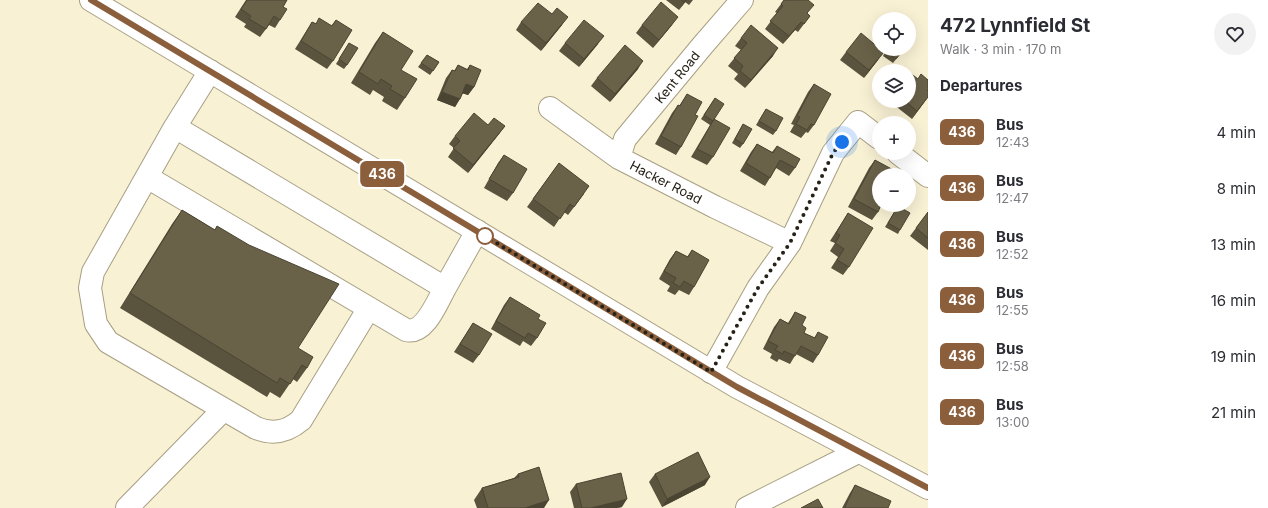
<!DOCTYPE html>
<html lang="en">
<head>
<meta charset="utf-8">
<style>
  :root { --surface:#fff; --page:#f2f2f3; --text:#2b2b33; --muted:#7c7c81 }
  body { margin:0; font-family:Inter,sans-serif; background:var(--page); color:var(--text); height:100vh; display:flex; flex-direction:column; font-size:15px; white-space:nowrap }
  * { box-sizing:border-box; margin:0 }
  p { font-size:13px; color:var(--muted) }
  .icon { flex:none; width:22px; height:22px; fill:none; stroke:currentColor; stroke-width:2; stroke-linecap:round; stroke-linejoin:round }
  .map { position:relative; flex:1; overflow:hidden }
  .drawer { display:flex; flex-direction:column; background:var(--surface); width:340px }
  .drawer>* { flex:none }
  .badge { padding:0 8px; border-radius:6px; font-size:14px; line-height:26px }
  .tools { position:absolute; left:872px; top:12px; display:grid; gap:8px }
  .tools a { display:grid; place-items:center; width:44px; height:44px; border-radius:50%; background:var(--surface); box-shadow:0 4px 16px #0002; font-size:20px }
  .you { position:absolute; width:20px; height:20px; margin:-10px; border:3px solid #fff; border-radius:50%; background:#1a73e8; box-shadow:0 0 0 6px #1a73e833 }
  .map>.badge { position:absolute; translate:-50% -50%; box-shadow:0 0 0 2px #fff }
  h2 { padding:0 12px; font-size:15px; line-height:36px }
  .round { display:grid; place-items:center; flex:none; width:42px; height:42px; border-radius:21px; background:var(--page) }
  .overview { display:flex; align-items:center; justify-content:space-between; height:68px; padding:0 12px }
  h1 { font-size:19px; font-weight:700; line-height:30px }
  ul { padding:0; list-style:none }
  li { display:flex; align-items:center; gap:12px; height:56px; padding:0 12px }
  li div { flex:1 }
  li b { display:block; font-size:15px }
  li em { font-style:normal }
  li .badge { min-width:44px; font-weight:700; text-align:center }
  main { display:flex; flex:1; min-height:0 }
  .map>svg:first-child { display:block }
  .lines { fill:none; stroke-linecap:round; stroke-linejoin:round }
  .minor-casing { stroke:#a79f84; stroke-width:24 }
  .major-casing { stroke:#a79f84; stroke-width:24 }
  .minor { stroke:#fff; stroke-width:22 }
  .major { stroke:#fff; stroke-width:22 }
  .wall { fill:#5a533e }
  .shaded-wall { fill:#4a4432 }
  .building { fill:#696148; stroke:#4a4432 }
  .line-casing { stroke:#fff; stroke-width:9 }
  .line { stroke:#8b5e3c; stroke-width:6 }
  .walk { stroke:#262218; stroke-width:4; stroke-dasharray:0 7.2 }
  .stop-dot { fill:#fff; stroke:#8b5e3c; stroke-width:2 }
  .labels { text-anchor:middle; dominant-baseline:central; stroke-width:4; stroke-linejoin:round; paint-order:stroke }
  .street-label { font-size:13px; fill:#262218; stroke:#fff }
</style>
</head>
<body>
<main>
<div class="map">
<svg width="928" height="508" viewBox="0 0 928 508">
  <rect width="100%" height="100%" fill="#f9f1d4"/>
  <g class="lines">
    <g class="minor-casing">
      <path id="minor" d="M210,71l-35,56 270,161 32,-57
        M550,108l69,50 96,49 75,36
        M175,127l-82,145 -3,16 6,36 12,18 148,86c17,7 31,4 45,-8l68,-112
        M898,153l30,23
        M619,158l6,-19 78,-94 39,-45
        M147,177l259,153c19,5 31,-28 39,-42
        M711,372l47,-84 32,-45 43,-90 25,-31 21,16
        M127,508l96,-98
        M747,508l111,-56"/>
    </g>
    <g class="major-casing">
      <path id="major" d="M91,0l646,387 191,101"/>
    </g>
    <use href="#minor" class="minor"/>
    <use href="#major" class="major"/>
  </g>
  <path class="wall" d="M246,0h41l-4,7 -3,13 -5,8 -6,-3 -9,12 -16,-10 2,-3 -11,-7z
    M666,0h27l-4,5 -4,-3 -6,8z
    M784,0l23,14 3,2 -12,16 -3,-2 -12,14 -18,-15 12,-16 -2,-1z
    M552,14l10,11 -21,26 -25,-21 5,-8z
    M336,20l-3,41 -6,8 -32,-20 17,-27 3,1 16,3z
    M642,25h30l-19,23 -17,-15z
    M383,32l18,38 4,28 -8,12 -15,-9 2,-4 -11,-7 -3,5 -19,-12 24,-40z
    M741,38l32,18 -28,32 -11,-9 4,-5 -10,-8 13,-16 -6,-4z
    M349,43l-2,22 -3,4 -8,-5z
    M565,43l33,1 -19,23 -20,-16z
    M887,49h17l-11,14 -10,-7z
    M846,52l32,8 -14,18 -24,-18z
    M427,55l12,7 -9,13 -12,-8z
    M458,65l9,4 3,-4 4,22 -6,8 -5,-2 -8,14 -18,-7 9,-22 6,-8 2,1z
    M638,69l-28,33 -19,-16 6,-8z
    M814,84v41l-6,8 -2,-1 -5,6 -11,-6 4,-7 -3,-1 17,-32z
    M927,90l1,7 -16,22 -23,-18h20z
    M687,94l8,21 -14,32 -5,8 -21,-11 17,-31 6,-8 1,1z
    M715,98l-2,59 -6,8 -16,-8 19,-32 -9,-6z
    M766,109l10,22 -3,4 -17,-10z
    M743,124v20l-3,4 -8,-5z
    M488,125l17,1 -6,8 -31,39 -20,-16 6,-9 -5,-4 6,-8z
    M757,144l15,8 5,-6 18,22 -6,8 -13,-8 -11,18 -25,-15 11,-19z
    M504,155l9,38 -6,8 -23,-13 14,-25z
    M875,160l3,52 -6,8 -24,-13 21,-39z
    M559,163l25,31 -16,21 -4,-3 -10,15 -27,-20z
    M898,206l2,24 -2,4 -13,-7z
    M182,210l33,20 2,-4 81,122 9,20 -10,14 -4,-3 -13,19 -10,-6 -3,5 -147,-89 52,-84z
    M928,212v38l-18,-14z
    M848,213l1,54 -6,8 -12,-7 7,-11 -8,-6 5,-8 -5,-2z
    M692,250l2,37 -5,8 -10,-5 -4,5 -8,-4 3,-5 -11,-7 11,-20 6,-8 11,6z
    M510,297l28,22 -1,19 -6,8 -8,-5 -3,5 -29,-17 13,-24z
    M795,312l7,13 2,8 10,5 4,-6v23l-5,8 -17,-9 -6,10 -11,-5 -2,3 -7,-4 2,-4 -9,-5 11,-22 6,-8 8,4z
    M473,323l6,32 -6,8 -19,-11z
    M518,474l26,34h-67l-3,-8 8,-12 32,-10z
    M655,474l50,11 -43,22 -13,-25z
    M576,484l46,23 -5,1h-43l-4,-16z
    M855,485l33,23h-46l8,-15z"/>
  <path class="shaded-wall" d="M686,0h1l-8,10 5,-8z
    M568,17l-6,8 -21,26 5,-8z
    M678,17l-6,8 -19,23 6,-8z
    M801,22l-6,8 -12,14 6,-8z
    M604,36l-6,8 -19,23 5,-8z
    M778,48l-5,8 -28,32 6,-8z
    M884,52l-6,8 -14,18 5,-8z
    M643,61l-5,8 -28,33 5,-8z
    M466,84l8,3 -6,8 -7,-2z
    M442,92l18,7 -5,8 -18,-7z
    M928,97l-16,22 5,-8z
    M505,126l-6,8 -31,39 5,-8z
    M710,477l-5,8 -43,22 5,-8z
    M627,499l-5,8 -5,1h-26z
    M549,500l-5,8h-19z"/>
  <path class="building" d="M247,0h40l-4,7 4,2 -7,11 -6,-4 -8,13 -17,-10 2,-3 -10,-7z
    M681,0h5l-2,2z
    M784,0h24l6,5 -7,8 3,3 -6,8 -3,-2 -12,14 -19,-15 13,-15 -2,-2z
    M661,2l17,15 -19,23 -17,-15z
    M538,3l14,11 5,-6 11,9 -22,26 -25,-21z
    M319,18l13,8 4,-6 16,10 -19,31 -32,-20 11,-19 4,2z
    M584,20l20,16 -20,23 -19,-16z
    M751,25l27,23 -27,32 -11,-9 3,-5 -9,-8 13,-15 -6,-5z
    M383,32l30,19 -12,19 16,9 -12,19 -15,-9 2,-3 -11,-7 -3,5 -19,-12z
    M861,33l18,15v1h2l3,3 -15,18 -23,-18z
    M349,43l9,5 -11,17 -8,-6z
    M625,45l18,16 -28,33 -18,-16z
    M887,49h17l-8,10 -10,-7z
    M427,55l12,7 -6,9 -12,-8z
    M458,65l10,5 2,-5 11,5 -7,17 -8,-3 -6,15 -18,-7 10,-22 3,1z
    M909,72l9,7 3,-5 7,6v7l-1,2 1,1v7l-11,14 -12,-10h4z
    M814,84l17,10 -17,31 -3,-1 -4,6 -11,-6 4,-7 -3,-1z
    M687,94l15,8 -7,13 3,1 -17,31 -20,-11 17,-31 2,1z
    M715,98l9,6 -11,17 -9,-6z
    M766,109l17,9 -7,13 -17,-10z
    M474,113l14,12 6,-7 11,8 -32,39 -20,-17 7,-7 -5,-5z
    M714,119l16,9 -17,29 -16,-8z
    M743,124l9,5 -9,15 -8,-5z
    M757,144l16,9 4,-7 23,13 -5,9 -15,-8 -10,18 -24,-15z
    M504,155l23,14 -14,24 -24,-14z
    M875,160l24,13 -2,2h-18v30h2l-3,7 -24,-13z
    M559,163l30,23 -15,21 -4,-3 -10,15 -27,-20z
    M898,206l12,7 -10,17 -12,-7z
    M182,210l33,20 2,-4 32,19 90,39 -41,64 15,9 -6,11 -5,-3 -12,19 -10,-6 -3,5 -147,-90z
    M928,212v26l-12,-10z
    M848,213l25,15 -24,39 -12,-7 7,-11 -9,-6 5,-8 -4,-2z
    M692,250l17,10 -15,27 -10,-6 -4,6 -7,-4 3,-5 -12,-7 12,-20 12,6z
    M510,297l30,18 -2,4 8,4 -9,15 -9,-5 -3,5 -29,-17z
    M795,312l11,5 -4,8 4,3 -2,5 11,5 3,-6 10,5 -10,18 -17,-9 -6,10 -11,-5 -1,3 -8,-4 3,-4 -10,-5 12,-22 9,5z
    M473,323l19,11 -13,21 -19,-11z
    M698,452l12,25 -43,22 -12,-25z
    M539,467l10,33 -24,8h-37l-6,-20 37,-11 -1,-3z
    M621,473l6,26 -36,9h-9l-6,-24z
    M855,485l36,16 -3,7h-42l-1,-1z
    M818,499l5,9h-22z"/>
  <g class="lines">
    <g class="line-casing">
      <path id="line" d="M91,0l646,387 191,101"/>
    </g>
    <use href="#line" class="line"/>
    <path class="walk" d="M485,236l226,136 47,-84 32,-45 43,-90 9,-11"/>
  </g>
  <circle class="stop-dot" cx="485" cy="236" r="8"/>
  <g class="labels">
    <g class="street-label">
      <text transform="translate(677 77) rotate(-51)">Kent Road</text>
      <text transform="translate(666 182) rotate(27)">Hacker Road</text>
    </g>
  </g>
</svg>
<div class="tools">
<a><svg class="icon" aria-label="locate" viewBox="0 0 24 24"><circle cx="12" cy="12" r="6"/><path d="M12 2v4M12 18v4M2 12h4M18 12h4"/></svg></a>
<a><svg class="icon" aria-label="layers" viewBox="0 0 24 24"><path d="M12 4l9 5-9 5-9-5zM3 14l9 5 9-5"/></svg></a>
<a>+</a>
<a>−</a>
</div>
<div class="you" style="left:842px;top:142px"></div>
<b class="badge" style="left:382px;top:174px;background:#8b5e3c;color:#fff">436</b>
</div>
<section class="drawer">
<div class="overview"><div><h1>472 Lynnfield St</h1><p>Walk · 3 min · 170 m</p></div><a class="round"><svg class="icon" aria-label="heart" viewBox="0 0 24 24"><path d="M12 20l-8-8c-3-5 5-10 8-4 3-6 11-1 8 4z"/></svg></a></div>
<h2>Departures</h2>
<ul>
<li><span class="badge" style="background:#8b5e3c;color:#fff">436</span><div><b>Bus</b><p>12:43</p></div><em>4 min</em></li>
<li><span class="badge" style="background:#8b5e3c;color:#fff">436</span><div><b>Bus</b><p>12:47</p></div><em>8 min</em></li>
<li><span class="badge" style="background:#8b5e3c;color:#fff">436</span><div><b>Bus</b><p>12:52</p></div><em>13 min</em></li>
<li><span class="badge" style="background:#8b5e3c;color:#fff">436</span><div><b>Bus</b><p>12:55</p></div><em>16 min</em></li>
<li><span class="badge" style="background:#8b5e3c;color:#fff">436</span><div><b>Bus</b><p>12:58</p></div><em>19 min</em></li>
<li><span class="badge" style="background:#8b5e3c;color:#fff">436</span><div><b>Bus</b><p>13:00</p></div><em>21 min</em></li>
</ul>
</section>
</main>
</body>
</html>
